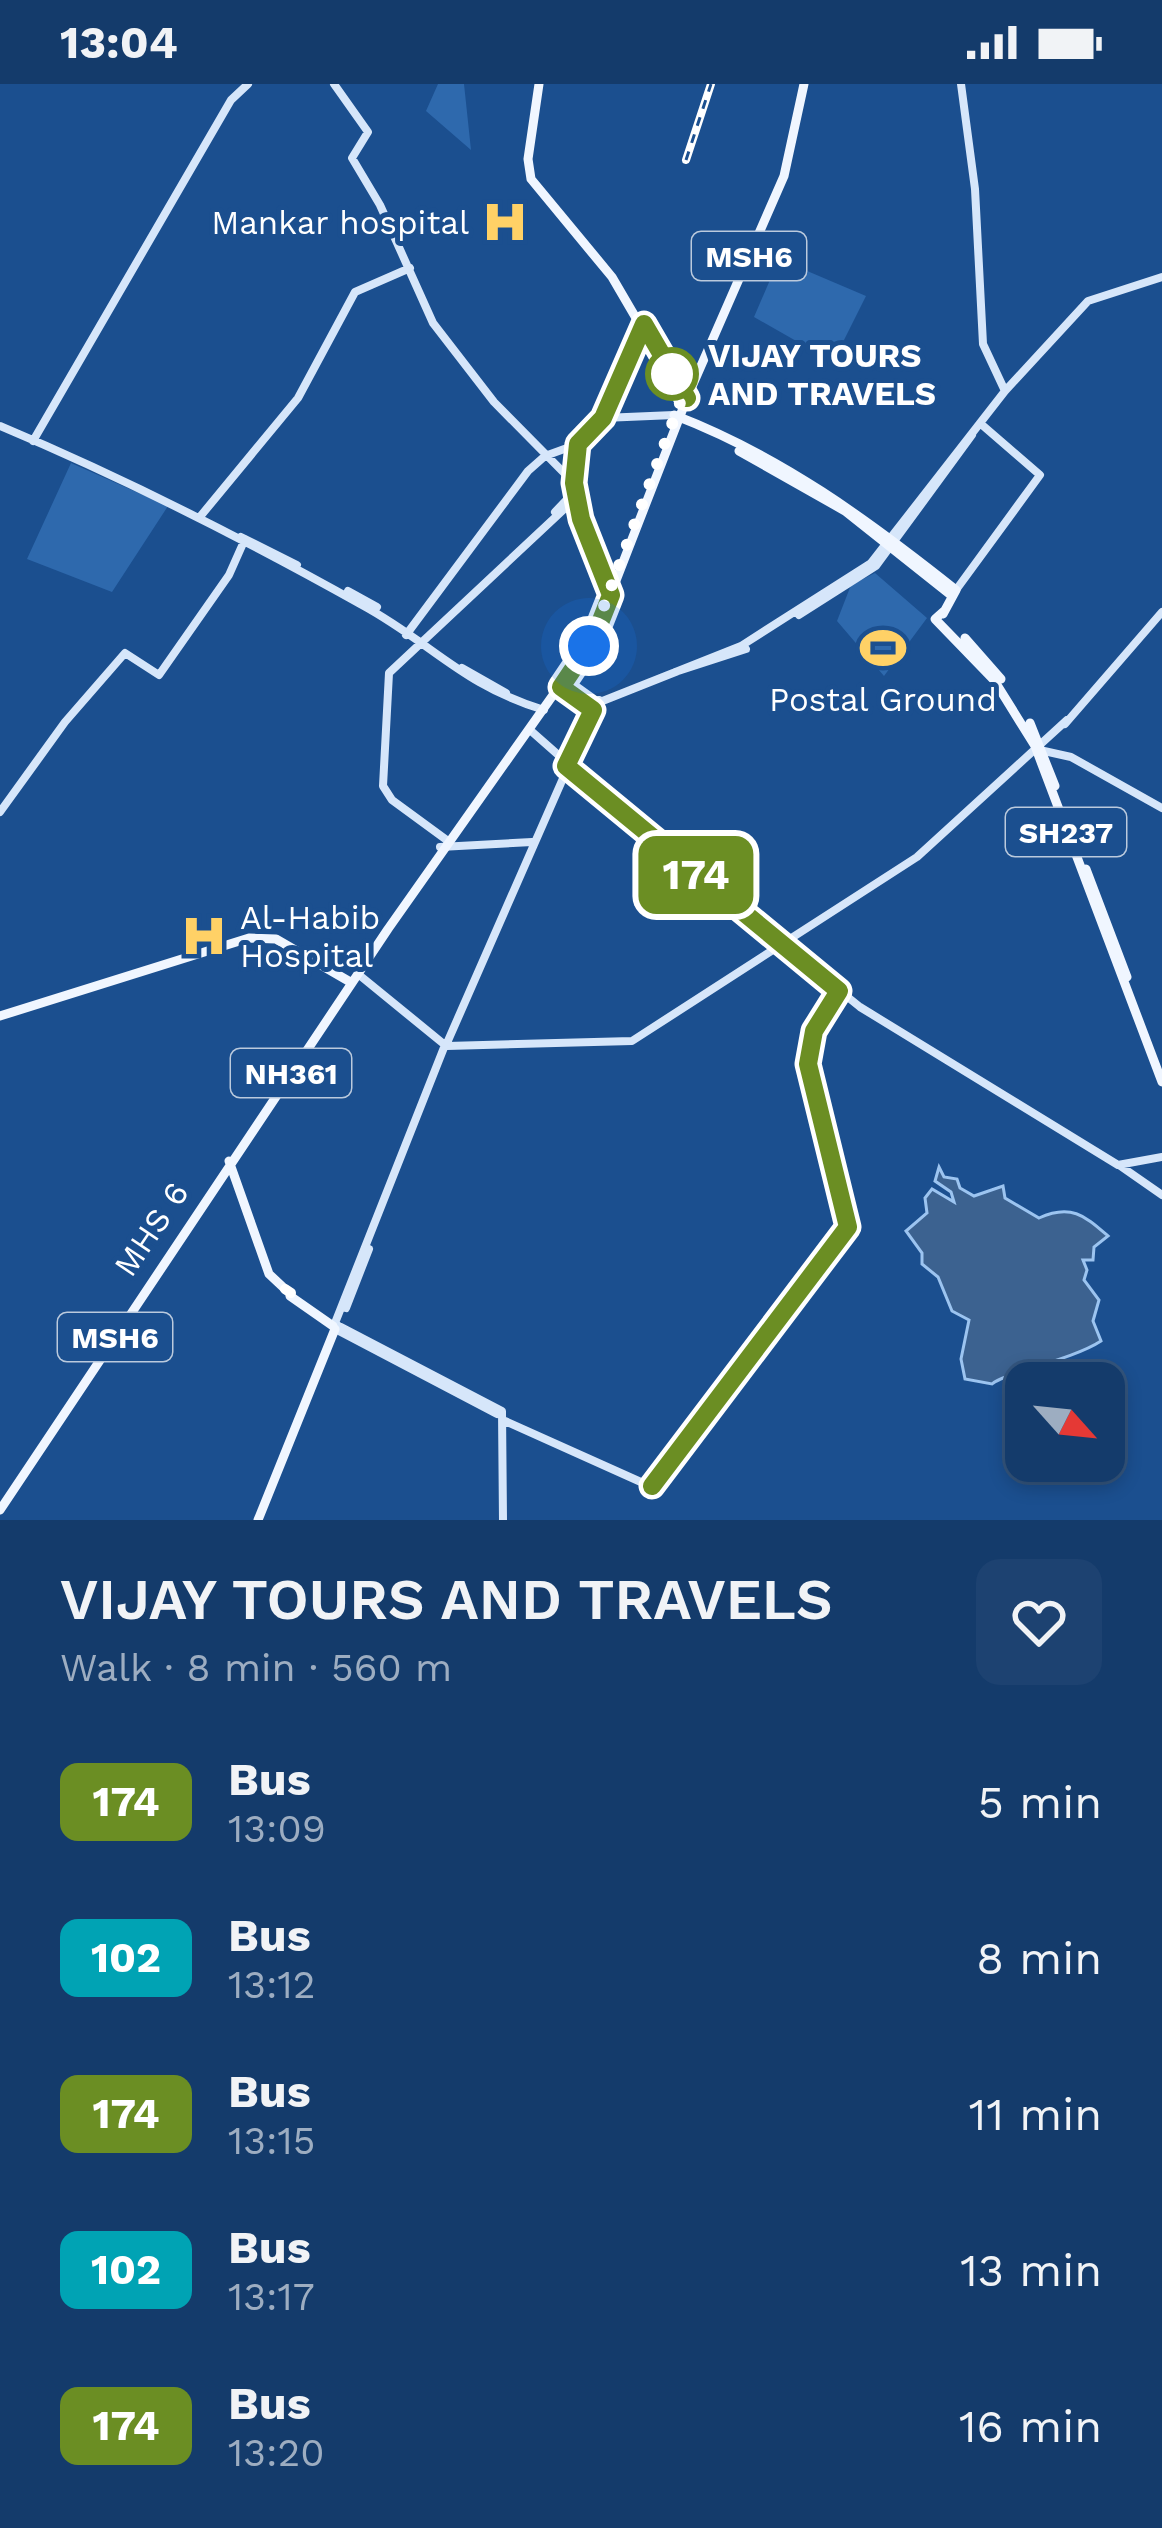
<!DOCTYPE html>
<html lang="en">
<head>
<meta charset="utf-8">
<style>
  :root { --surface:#143b6b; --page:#1d4271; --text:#f1f3f6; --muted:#9dadc1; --line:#33557e }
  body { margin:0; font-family:"Work Sans",sans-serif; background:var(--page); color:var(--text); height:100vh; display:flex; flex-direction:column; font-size:45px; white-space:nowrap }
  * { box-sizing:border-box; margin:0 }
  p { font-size:39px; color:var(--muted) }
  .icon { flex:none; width:66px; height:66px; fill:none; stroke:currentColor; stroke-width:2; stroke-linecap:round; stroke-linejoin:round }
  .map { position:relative; height:1436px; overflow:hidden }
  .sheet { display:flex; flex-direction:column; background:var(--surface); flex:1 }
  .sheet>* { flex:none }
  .badge { padding:0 24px; border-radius:18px; font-size:42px; line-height:78px }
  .needle { width:78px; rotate:117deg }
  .controls { position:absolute; left:1005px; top:1278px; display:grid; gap:24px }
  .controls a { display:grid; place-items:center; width:120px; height:120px; border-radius:24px; background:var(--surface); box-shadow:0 6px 18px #0003,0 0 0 3px var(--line); font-size:60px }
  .you { position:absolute; width:60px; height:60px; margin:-30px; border:9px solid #fff; border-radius:50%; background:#1a73e8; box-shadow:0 0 0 18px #1a73e833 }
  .map>.badge { position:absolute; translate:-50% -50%; box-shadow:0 0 0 6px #fff }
  .round { display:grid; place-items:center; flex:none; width:126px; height:126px; border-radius:24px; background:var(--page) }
  .head { display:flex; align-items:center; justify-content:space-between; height:204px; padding:0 60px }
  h1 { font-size:57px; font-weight:600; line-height:90px }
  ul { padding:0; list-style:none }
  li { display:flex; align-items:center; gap:36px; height:156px; padding:0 60px }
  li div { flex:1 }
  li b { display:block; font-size:45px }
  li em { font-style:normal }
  li .badge { min-width:132px; font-weight:700; text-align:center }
  .status { display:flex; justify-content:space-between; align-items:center; height:84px; padding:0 60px; background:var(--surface); direction:ltr }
  .status svg { height:33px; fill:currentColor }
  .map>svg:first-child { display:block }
  .green { fill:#2e69ad }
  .water { fill:#3c6290; stroke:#9cc4f0; stroke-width:3 }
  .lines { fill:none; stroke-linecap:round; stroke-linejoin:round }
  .secondary { stroke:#d6e6fa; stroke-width:8 }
  .primary { stroke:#f0f6ff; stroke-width:9 }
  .highway { stroke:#fff; stroke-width:10 }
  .rail-casing { stroke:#fff; stroke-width:8 }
  .rail { stroke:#1b4f8f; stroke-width:3; stroke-dasharray:9; stroke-linecap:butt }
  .line-casing { stroke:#fff; stroke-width:27 }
  .line { stroke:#6b8e23; stroke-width:18 }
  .walk { stroke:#fff; stroke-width:12; stroke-dasharray:0 21.6 }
  .stop-dot { fill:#fff; stroke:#6b8e23; stroke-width:6 }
  .labels { text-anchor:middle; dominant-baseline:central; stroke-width:10; stroke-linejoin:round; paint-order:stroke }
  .shield { fill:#1b4f8f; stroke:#bbcadd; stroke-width:3 }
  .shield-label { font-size:30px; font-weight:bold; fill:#fff }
  .poi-label { font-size:33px; fill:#fff; stroke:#1b4f8f; text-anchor:end }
  .stop-label { font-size:33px; font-weight:bold; fill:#fff; stroke:#1b4f8f; text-anchor:start }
  .street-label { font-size:33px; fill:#fff; stroke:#1b4f8f }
</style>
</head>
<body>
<div class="status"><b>13:04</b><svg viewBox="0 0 49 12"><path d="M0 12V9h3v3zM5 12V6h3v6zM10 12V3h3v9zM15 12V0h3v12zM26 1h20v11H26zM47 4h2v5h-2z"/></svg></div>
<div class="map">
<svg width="1162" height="1436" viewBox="0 0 1162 1436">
  <rect width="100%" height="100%" fill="#1b4f8f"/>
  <path class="green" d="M438,0h26l7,66 -45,-39z
    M779,175l87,37 -33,66 -79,-45z
    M71,379l97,43 -56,86 -85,-33z
    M875,489l52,45 -43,58 -47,-55 14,-36z"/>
  <path class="water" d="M939,1083l5,10 13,2 3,9 14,8 29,-10 2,12 34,20c33,-15 47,-1 69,18l-14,11 -1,13h-10l4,10 -3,10 15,20 -6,21 8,20c-29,19 -97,32 -109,43l-27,-5 -4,-20 8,-39 -17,-9 -14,-34 -16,-13v-11l-16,-22 21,-18 -2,-15 7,-9 22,13 -3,-10 -16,-11z"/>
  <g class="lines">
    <path class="secondary" d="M334,0l34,48 -16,26 28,47 53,118 61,79 80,81
      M1005,307l83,-90 74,-24
      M603,334l41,-92
      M0,342c124,52 244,113 362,179 70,38 100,80 182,105
      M33,357l198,-341 17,-16
      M555,428l21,-22
      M199,434l99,-120 57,-106 55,-24
      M241,453l56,28
      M956,506l84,-115 -59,-51
      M348,507l29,16
      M611,510c-17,-41 -69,-152 -8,-176l71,-3
      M799,531l77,-49 96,-131
      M406,551l122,-164 17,-15 33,-12
      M462,584l44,25
      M675,588l71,-23
      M564,599l30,17
      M599,616l2,8 -8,2 -2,-8z
      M600,618l141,-56 130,-83 134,-172 -22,-47 -8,-155 -14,-105
      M1065,640l97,-112
      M530,646l144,127 186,150 258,158 44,-8
      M1044,667l27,6 91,51
      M0,728l65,-90 60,-69 34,22 70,-100 16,-36
      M448,757l-56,-41 -9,-14 6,-113 188,-176
      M440,763l92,-5
      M358,890l87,71
      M447,959l146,-333
      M447,962l185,-5 285,-184 150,-137
      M1119,1081l43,30
      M346,1224l23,-59
      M341,1243l161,84 1,109
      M335,1245l6,-1 -6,-5 110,-278
      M337,1246l160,84
      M505,1337l147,66 197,-260 -41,-163 6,-33 25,-40"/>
    <path class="primary" d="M539,0l-11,75 3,20 81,98 73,125
      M674,331c107,41 194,105 282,175l-13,24
      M739,367l106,60 107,85
      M944,527l-9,8 59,61 41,66 127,336
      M965,554l36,41
      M1030,639l25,63
      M1086,785l41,108
      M0,932l249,-78 27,1 76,44
      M229,1077l40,113 16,15
      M290,1212l43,30
      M0,1426l388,-581 206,-292 93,-239 97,-222 20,-92
      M258,1436l77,-191"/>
    <path class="highway" d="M285,1205l6,4"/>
    <g class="rail-casing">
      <path id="rail" d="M686,76l25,-76"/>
    </g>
    <use href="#rail" class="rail"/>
  </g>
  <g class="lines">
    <g class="line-casing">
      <path id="line" d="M652,1402l196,-259 -40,-163 6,-33 25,-40 -273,-225 27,-56 -32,-23 33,-49 17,-43 -30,-76 -7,-36 4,-39 25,-26 41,-94 43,74"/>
    </g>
    <use href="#line" class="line"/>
    <path class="walk" d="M589,562l95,-254 -12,-18"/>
  </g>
  <defs>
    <g id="hospital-bare" transform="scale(3.6)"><path d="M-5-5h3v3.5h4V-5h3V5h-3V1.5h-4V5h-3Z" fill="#ffd166" stroke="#1b4f8f" stroke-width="2.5" paint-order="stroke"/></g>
    <g id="stadium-bare" transform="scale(3.6)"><path d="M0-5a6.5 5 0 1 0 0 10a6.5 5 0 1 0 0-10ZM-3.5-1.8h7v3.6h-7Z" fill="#ffd166" stroke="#1b4f8f" stroke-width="2.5" paint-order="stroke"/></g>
  </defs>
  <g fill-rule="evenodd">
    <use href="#hospital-bare" x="505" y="138"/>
    <use href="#stadium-bare" x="883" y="564"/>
    <use href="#hospital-bare" x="204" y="852"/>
  </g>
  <circle class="stop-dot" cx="672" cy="290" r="24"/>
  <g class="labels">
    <g class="shield">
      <rect x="692" y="148" width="114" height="48" rx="9"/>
      <rect x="1006" y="724" width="120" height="48" rx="9"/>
      <rect x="231" y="965" width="120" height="48" rx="9"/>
      <rect x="58" y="1229" width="114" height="48" rx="9"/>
    </g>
    <g class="shield-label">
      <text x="749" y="172">MSH6</text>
      <text x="1066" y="748">SH237</text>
      <text x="291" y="989">NH361</text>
      <text x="115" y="1253">MSH6</text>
    </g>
    <g class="poi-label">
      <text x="469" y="138">Mankar hospital</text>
      <text x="883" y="615" text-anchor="middle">Postal Ground</text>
      <text x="240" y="833" text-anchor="start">Al-Habib<tspan x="240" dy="38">Hospital</tspan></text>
    </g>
    <g class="stop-label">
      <text x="708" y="271">VIJAY TOURS<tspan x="708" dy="38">AND TRAVELS</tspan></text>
    </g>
    <g class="street-label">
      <text transform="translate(151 1145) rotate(-56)">MHS 6</text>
    </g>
  </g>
</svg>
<div class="controls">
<a><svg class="needle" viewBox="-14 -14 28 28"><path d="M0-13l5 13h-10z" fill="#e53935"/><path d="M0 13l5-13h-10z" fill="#9dadc1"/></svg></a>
</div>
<div class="you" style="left:589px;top:562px"></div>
<b class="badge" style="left:696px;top:791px;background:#6b8e23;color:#fff">174</b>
</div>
<section class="sheet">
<div class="head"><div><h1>VIJAY TOURS AND TRAVELS</h1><p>Walk · 8 min · 560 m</p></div><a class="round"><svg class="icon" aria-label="heart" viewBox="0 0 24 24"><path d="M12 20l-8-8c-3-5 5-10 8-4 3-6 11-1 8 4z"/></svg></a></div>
<ul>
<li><span class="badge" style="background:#6b8e23;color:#fff">174</span><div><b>Bus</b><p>13:09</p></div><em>5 min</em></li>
<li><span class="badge" style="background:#00a3b4;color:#fff">102</span><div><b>Bus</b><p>13:12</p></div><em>8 min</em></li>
<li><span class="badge" style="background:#6b8e23;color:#fff">174</span><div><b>Bus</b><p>13:15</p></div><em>11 min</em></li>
<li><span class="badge" style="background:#00a3b4;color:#fff">102</span><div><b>Bus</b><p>13:17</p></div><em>13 min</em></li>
<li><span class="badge" style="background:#6b8e23;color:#fff">174</span><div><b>Bus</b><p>13:20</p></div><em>16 min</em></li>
</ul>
</section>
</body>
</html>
